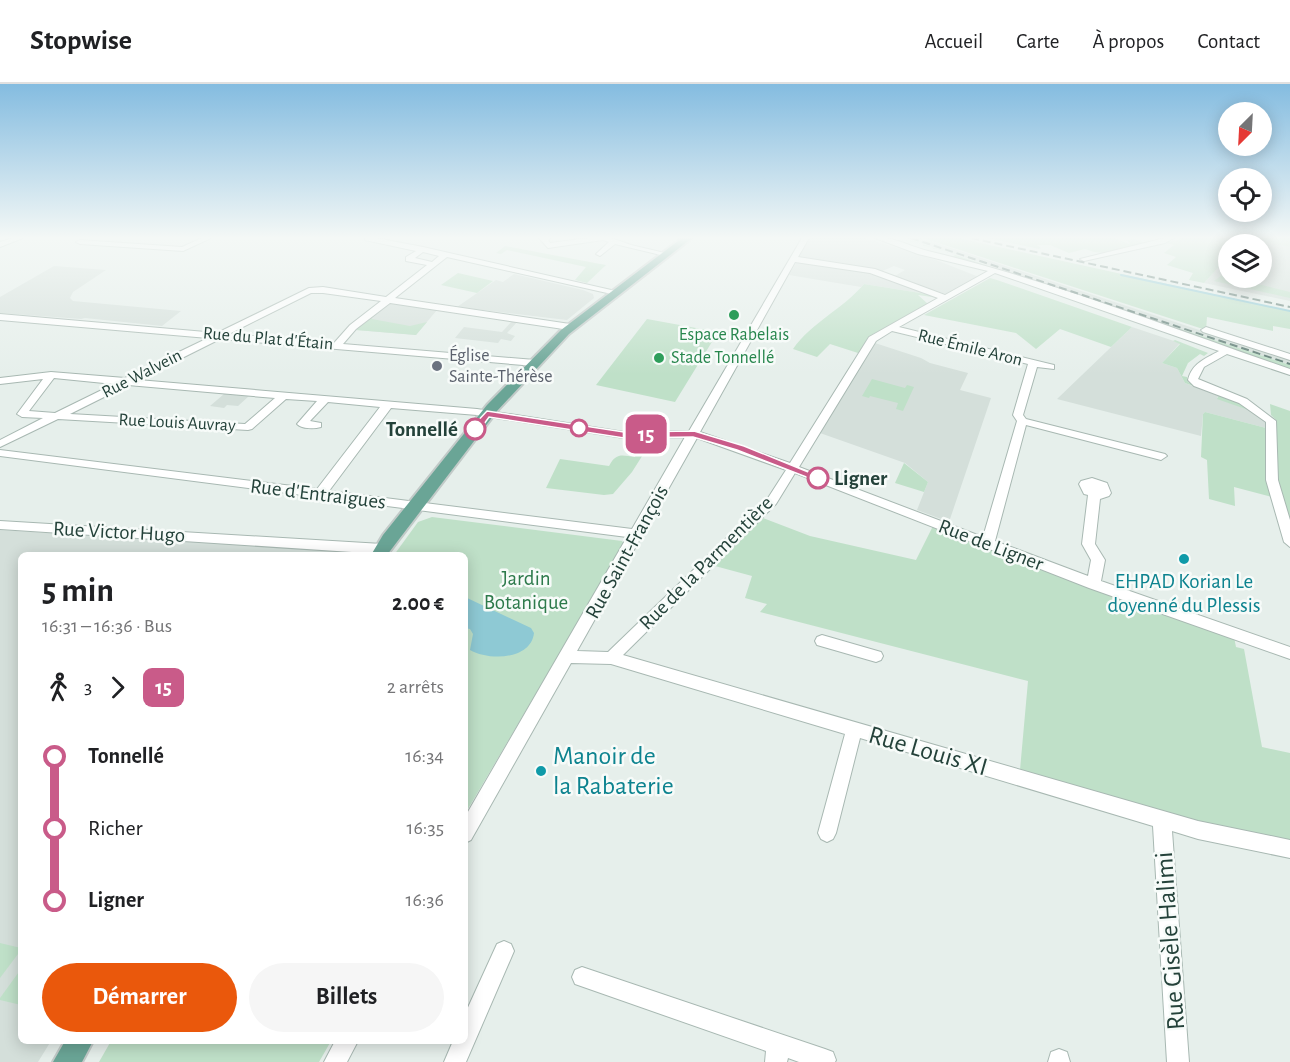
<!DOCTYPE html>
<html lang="fr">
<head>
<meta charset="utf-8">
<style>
  :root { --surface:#fff; --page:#f6f6f6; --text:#202124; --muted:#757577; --line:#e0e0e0; --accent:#ea580c }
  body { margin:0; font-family:"Alegreya Sans",sans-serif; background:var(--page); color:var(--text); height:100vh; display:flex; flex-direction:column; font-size:22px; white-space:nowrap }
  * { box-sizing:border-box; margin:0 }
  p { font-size:20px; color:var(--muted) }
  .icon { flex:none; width:33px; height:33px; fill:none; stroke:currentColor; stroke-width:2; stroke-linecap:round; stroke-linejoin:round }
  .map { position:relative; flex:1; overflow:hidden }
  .sheet { position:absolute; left:18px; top:468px; width:450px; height:492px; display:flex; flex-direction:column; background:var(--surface); border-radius:9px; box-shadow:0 3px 15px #0003 }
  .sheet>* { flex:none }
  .badge { padding:0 12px; border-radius:9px; font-size:21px; line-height:39px }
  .needle { width:39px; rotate:204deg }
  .buttons { position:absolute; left:1218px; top:18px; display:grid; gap:12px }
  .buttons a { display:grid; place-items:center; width:54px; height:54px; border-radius:50%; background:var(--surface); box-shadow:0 3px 15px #0003; font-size:30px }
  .map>.badge { position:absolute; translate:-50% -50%; box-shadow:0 0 0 3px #fff }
  .legs { display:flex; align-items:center; gap:9px; height:66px; padding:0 24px; font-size:20px }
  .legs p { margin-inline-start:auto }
  .overview { display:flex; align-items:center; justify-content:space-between; height:102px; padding:0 24px }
  h1 { font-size:33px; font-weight:600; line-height:45px }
  .cta { display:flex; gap:12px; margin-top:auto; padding:12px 24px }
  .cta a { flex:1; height:69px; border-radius:36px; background:var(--accent); color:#fff; font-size:24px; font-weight:600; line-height:69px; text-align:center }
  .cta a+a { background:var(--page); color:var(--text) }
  ul { padding:0 24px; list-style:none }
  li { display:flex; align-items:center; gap:21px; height:72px; font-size:22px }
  li i { display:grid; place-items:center; width:9px; height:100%; margin:0 8px; background:currentColor }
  li i::after { content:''; width:15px; height:15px; margin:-8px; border:4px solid; border-radius:50%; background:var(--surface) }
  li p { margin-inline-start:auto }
  li:first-child i { background:linear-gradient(#0000 50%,currentColor 0) }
  li:last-child i { background:linear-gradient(currentColor 50%,#0000 0) }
  header { display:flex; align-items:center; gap:36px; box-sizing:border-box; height:84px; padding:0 30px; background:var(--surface); border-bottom:2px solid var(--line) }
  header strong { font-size:28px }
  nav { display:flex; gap:33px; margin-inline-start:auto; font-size:21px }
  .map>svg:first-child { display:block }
  .built { fill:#d4dfda }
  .green { fill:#bfe0c8 }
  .water { fill:#8ec9d4 }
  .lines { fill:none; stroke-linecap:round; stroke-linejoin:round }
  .stream { stroke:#8ec9d4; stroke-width:2 }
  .minor-casing { stroke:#a8b8b2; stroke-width:2 }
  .major-casing { stroke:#c2cac8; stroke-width:4 }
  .minor { fill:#fff; fill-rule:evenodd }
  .major { fill:#6aa596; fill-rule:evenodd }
  .rail { stroke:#5f7d75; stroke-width:2; stroke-dasharray:8 4; stroke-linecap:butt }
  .line-1 { fill:#c95b89; stroke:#fff; stroke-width:1.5 }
  .leisure-dot { fill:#2e9e5b; stroke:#f7fbf9; stroke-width:2 }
  .worship-dot { fill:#6b7280; stroke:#f7fbf9; stroke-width:2 }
  .stop-1-dot { fill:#fff; stroke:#c95b89; stroke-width:3 }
  .culture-dot { fill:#0f9aa8; stroke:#f7fbf9; stroke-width:2 }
  .labels { text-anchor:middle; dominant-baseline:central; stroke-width:5; stroke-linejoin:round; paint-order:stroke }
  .far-leisure-label { font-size:18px; fill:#27864d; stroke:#f7fbf9 }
  .far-street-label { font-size:18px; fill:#24423a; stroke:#f7fbf9 }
  .far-worship-label { font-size:18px; fill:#5b616d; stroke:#f7fbf9; text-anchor:start }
  .stop-label { font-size:21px; font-weight:bold; fill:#24423a; stroke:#f7fbf9; text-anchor:end }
  .street-label { font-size:21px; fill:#24423a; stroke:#f7fbf9 }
  .park-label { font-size:21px; fill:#2d7a4b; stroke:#f7fbf9 }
  .culture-label { font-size:21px; fill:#0d838f; stroke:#f7fbf9 }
  .near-street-label { font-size:26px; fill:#24423a; stroke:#f7fbf9 }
  .near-culture-label { font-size:26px; fill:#0d838f; stroke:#f7fbf9; text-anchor:start }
</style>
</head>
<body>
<header>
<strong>Stopwise</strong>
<nav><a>Accueil</a><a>Carte</a><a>À propos</a><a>Contact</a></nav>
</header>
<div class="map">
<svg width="1290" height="978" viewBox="0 0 1290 978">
  <rect width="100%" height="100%" fill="#e6efeb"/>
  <path class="built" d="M810,154h55l71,22 43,17 -33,17 -53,-17 12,-7 -11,-4 -14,6 -79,-14 -2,-1z
    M906,154h13l41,13 330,109v5z
    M1290,157v60l-86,-18 24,-26v21h34v-34z
    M799,178l70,11 64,22 -69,-11 -3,3 -72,-12 7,-12z
    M54,182l52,4 -33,22 -3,6 3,3 108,10 -19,15 -77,-8 -4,1 -81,-6v-16z
    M514,190l69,16 10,4 1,4 -27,22 -110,-13 39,-27 7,2z
    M388,218l49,8 -21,25 -60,-5z
    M512,237l5,1 -10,11 8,3 -4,5 -10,-2 -3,4 -43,-5 9,-11 38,5z
    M1132,243l48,16 -18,20 15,5 8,15 34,13 -2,2 37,14 12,9v7l-61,-16 -2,2 -2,22 -144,-37z
    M875,259l46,15 9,5 38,10 -8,17 31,8 -42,124 -32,-12 11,-28 -23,-19 -85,-30z
    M224,310l18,1 7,1 -11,10 -11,-1 -3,3 -14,-2z
    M0,446l359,22 1,3h-339v486h30l-13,21h-38z"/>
  <path class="green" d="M904,154l386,127v5l-301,-104 -37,-9 3,-2 -19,-7 -3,1v-2l-10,-1v-2l-14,-3 2,-1z
    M923,154h35l332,73v18l-17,-3v5l-66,-14 -1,13z
    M988,154h126l15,6 1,-1 -4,-3 8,-1 12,5 -42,9 -10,-1 -9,-3 -16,4 -19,-8h-13l4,3 -2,1z
    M1179,154h111v9l-18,-4 -44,1v13l-24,26 -15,-3 4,-7 -26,-8 9,-8 -12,-4 10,-8 -8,-2 15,-4z
    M505,162l90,17 11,2 -19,18 -12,-3 11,-13 -79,-17 -6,4 -5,-1z
    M458,189l35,8 -16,12 -36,-8z
    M1222,191l68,17v6l-76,-17z
    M990,194l7,2 135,47 -21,20 -51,-18 -24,20 -20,-16 -92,-18z
    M864,200l69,11 6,3 -21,-3 10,9 -55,30 -15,19 -28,-9 -13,13 -24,-8c19,-27 50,-40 71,-65z
    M372,232v3l38,7 17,-4 -11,13 -60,-5z
    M647,235l71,13 -43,70 -79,-17z
    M1175,256l33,13 -4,3 -4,-2 -12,9 -6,13 5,1 1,5 53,20 13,10 -37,-13 2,-4 -34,-12 -8,-15 -15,-5 18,-19 -7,-3z
    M872,295l33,9 2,-3 7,2 -11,24 -7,-2 2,-6 -28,-7 -1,2 -7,-2z
    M1270,320l20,7v118l-14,-45 1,-63 -6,-6z
    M1205,328l61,16 6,69 -38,-10 1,19 -26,-7 -2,-39 -6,-3 2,-43z
    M637,368l7,1 -12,19 -19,22 -9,1 -58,-7 14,-29 49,7c7,-13 12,-11 26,-9z
    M904,379l24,19 -4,10 -29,-9z
    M432,433l190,24 2,3 -159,270v-259h-71l24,-33z
    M763,434l47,18 106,24 17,-34 301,111 2,10 8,2 18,98 28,6v89l-76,-15 -194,-57 8,-89 -268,-69 7,-8 -22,-6 7,-22 -37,-10z
    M0,859l21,5v2l-21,28z
    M21,885v36l-21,-5v-2z
    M111,957h220l-12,21h-220z"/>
  <path class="water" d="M465,513l66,31 3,5c-3,27 -45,28 -64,17l3,-16 -3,-5 -5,-1z"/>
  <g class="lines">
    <path class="stream" d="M1121,191l169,36"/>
    <g class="minor-casing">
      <path id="minor" d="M13,154h10l-23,9v-5z
        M202,154h9l-28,13 -103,-7 -4,-2 4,-2 102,7z
        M365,154h11l47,9 197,45 -4,3 -169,-38 -52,41 175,26 5,3 -5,3 -180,-27 -34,26 -13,15 192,16 5,3 -5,3 -315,-27 -82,41 339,29 147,23 65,-1 113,-193h7l-11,19 77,12 70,26 43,-24 -70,-17 -43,-16c18,-2 36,9 53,13 122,29 243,77 362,118v6l-63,-21 -23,13 -6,12 49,20 29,22 2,59 12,40v27l-6,-5 -18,-62v-58l-27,-19 -45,-17 -6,-6c4,-17 17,-21 31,-29l-224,-78 -96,54 155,38v4l-17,-2 -14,48 3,4 139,35 2,2 -6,4 -135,-35 -31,116 93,35 3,-16 -9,-16 6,-49 -4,-1 -5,-10 2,-3 11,-3 15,5 4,10 -2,3 -9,3 -5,45 10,16 -4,21 189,66v12l-201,-71 -294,-115 -19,31 -153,151 575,166 92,19v18l-92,-19 -26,-8 17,231h-22l-14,-236 -293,-88 -24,95 -3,6 -6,3 -6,-3 -3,-6 27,-99 -234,-70 -40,-1 -100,177 -6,3v-26l162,-280 -627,-81v-6l317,39 63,-82 -52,-5 -18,19 11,2v4c-7,2 -19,2 -24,-3l20,-23 -31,-2 -34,30 -4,1 -190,-11 -58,28v-7l43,-22 -21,-1 -5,-3 26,-35 -43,5v-6l51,-6 74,6 83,-40 -208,-18v-6l217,19 92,-45 14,-1 63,10 41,-32 -21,-4v-4l10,-6 -51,-11zM423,168l16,4 -7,6 -17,-4zM795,178l75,11 68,25 -69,39 -79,126 -90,-31zM311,209h12l58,8 -31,24 -16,18 -105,-9zM892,247l136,33 -15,51 4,6 -34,116 -184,-70 77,-126zM54,294l60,6 -59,29 -26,-2zM128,301l147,13 -30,26 -175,-10zM391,324l86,7 147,23 61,-1 -53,92 -303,-38zM697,354l89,32 -18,28 -160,154 -31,-1z
        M539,154h12l-3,2 2,3 39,-5h22l20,7 38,9 -4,2 -50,-12 -15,12 -4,-2 13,-12 -6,-2 -55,8z
        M1165,154h9l-9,5 -81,18 -4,-2z
        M1206,243l84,27v6l-87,-28 -2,-2z
        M0,437l382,23 7,5 -7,5 -382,-25z
        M822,551l59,17 2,4 -2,4 -5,2 -59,-17 -2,-4 2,-4z
        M504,857l7,3 3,7 -48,111h-22l9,-21h12v-27l32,-70z
        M582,883l243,82 8,3 3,8 -1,2h-36l-11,-4 -1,4h-22l1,-11 -191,-67 -3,-7 3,-7z
        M335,957h23l-11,21h-23z
        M1059,965l8,3 3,10h-22l3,-10z"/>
    </g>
    <g class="major-casing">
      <path id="major" d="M682,154h10l-123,96 -72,77 -110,144h-16l12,-20 104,-130 74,-75z
        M65,957h28l-11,21h-29z"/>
    </g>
    <use href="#minor" class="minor"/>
    <use href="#major" class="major"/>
    <path class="rail" d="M911,154l379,126
      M971,154l319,69"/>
  </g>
  <linearGradient id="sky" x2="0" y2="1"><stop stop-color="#84bce0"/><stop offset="0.53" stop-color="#f4f8f6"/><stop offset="1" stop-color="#f4f8f6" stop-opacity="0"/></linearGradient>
  <rect width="1290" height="290" fill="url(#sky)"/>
  <path class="line-1" d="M487,327l137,21 70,-1 50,15 79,32 -5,3 -4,-1 -77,-30 -44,-13 -69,1 -135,-21 -10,14h-7v-4z"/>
  <g class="leisure-dot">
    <circle cx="734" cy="231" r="6"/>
    <circle cx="659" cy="274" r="6"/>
  </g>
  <circle class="worship-dot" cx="437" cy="282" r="6"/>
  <g class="stop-1-dot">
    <circle cx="579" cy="344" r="8"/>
    <circle cx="475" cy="345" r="10"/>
    <circle cx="818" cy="394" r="10"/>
  </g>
  <g class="culture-dot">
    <circle cx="1184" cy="475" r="6"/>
    <circle cx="541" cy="687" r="6"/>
  </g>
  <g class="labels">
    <g class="far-leisure-label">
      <text x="734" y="251">Espace Rabelais</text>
      <text x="671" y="274" text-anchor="start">Stade Tonnellé</text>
    </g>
    <g class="far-street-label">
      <text transform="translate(268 255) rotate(5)">Rue du Plat d'Étain</text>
      <text transform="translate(970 264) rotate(14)">Rue Émile Aron</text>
      <text transform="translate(142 290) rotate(-27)">Rue Walvein</text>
      <text transform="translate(177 339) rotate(3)">Rue Louis Auvray</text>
    </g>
    <g class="far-worship-label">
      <text x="449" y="272">Église<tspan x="449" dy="21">Sainte-Thérèse</tspan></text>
    </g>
    <g class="stop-label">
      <text x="458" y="345">Tonnellé</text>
      <text x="834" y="394" text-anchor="start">Ligner</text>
    </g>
    <g class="street-label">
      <text transform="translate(318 410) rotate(7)">Rue d'Entraigues</text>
      <text transform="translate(119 448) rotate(3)">Rue Victor Hugo</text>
      <text transform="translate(991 461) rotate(21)">Rue de Ligner</text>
      <text transform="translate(627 468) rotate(-61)">Rue Saint-François</text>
      <text transform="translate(706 479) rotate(-45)">Rue de la Parmentière</text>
    </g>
    <g class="park-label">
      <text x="526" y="494">Jardin<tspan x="526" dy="24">Botanique</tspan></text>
    </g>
    <g class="culture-label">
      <text x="1184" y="497">EHPAD Korian Le<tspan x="1184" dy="24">doyenné du Plessis</tspan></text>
    </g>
    <g class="near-street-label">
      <text transform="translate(928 667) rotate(16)">Rue Louis XI</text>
      <text transform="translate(1170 857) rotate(-94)">Rue Gisèle Halimi</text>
    </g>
    <g class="near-culture-label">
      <text x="553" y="672">Manoir de<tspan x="553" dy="30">la Rabaterie</tspan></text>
    </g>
  </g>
</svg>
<div class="buttons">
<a><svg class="needle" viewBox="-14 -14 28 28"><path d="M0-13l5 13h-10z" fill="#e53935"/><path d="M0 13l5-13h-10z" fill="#757577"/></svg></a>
<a><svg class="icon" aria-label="locate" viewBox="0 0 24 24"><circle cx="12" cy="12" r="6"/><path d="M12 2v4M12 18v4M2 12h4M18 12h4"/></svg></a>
<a><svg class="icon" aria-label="layers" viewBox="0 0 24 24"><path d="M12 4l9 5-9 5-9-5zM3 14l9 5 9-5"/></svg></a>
</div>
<b class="badge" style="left:646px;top:350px;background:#c95b89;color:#fff">15</b>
<section class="sheet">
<div class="overview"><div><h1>5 min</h1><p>16:31 – 16:36 · Bus</p></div><b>2.00 €</b></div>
<div class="legs"><svg class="icon" aria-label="walk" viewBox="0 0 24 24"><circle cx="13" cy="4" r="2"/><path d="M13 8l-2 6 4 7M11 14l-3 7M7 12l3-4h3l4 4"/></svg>3<svg class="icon" aria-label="forward" viewBox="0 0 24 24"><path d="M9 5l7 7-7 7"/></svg><b class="badge" style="background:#c95b89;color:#fff">15</b><p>2 arrêts</p></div>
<ul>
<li><i style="color:#c95b89"></i><b>Tonnellé</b><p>16:34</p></li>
<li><i style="color:#c95b89"></i><span>Richer</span><p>16:35</p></li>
<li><i style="color:#c95b89"></i><b>Ligner</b><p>16:36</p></li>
</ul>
<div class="cta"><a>Démarrer</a><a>Billets</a></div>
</section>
</div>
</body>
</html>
